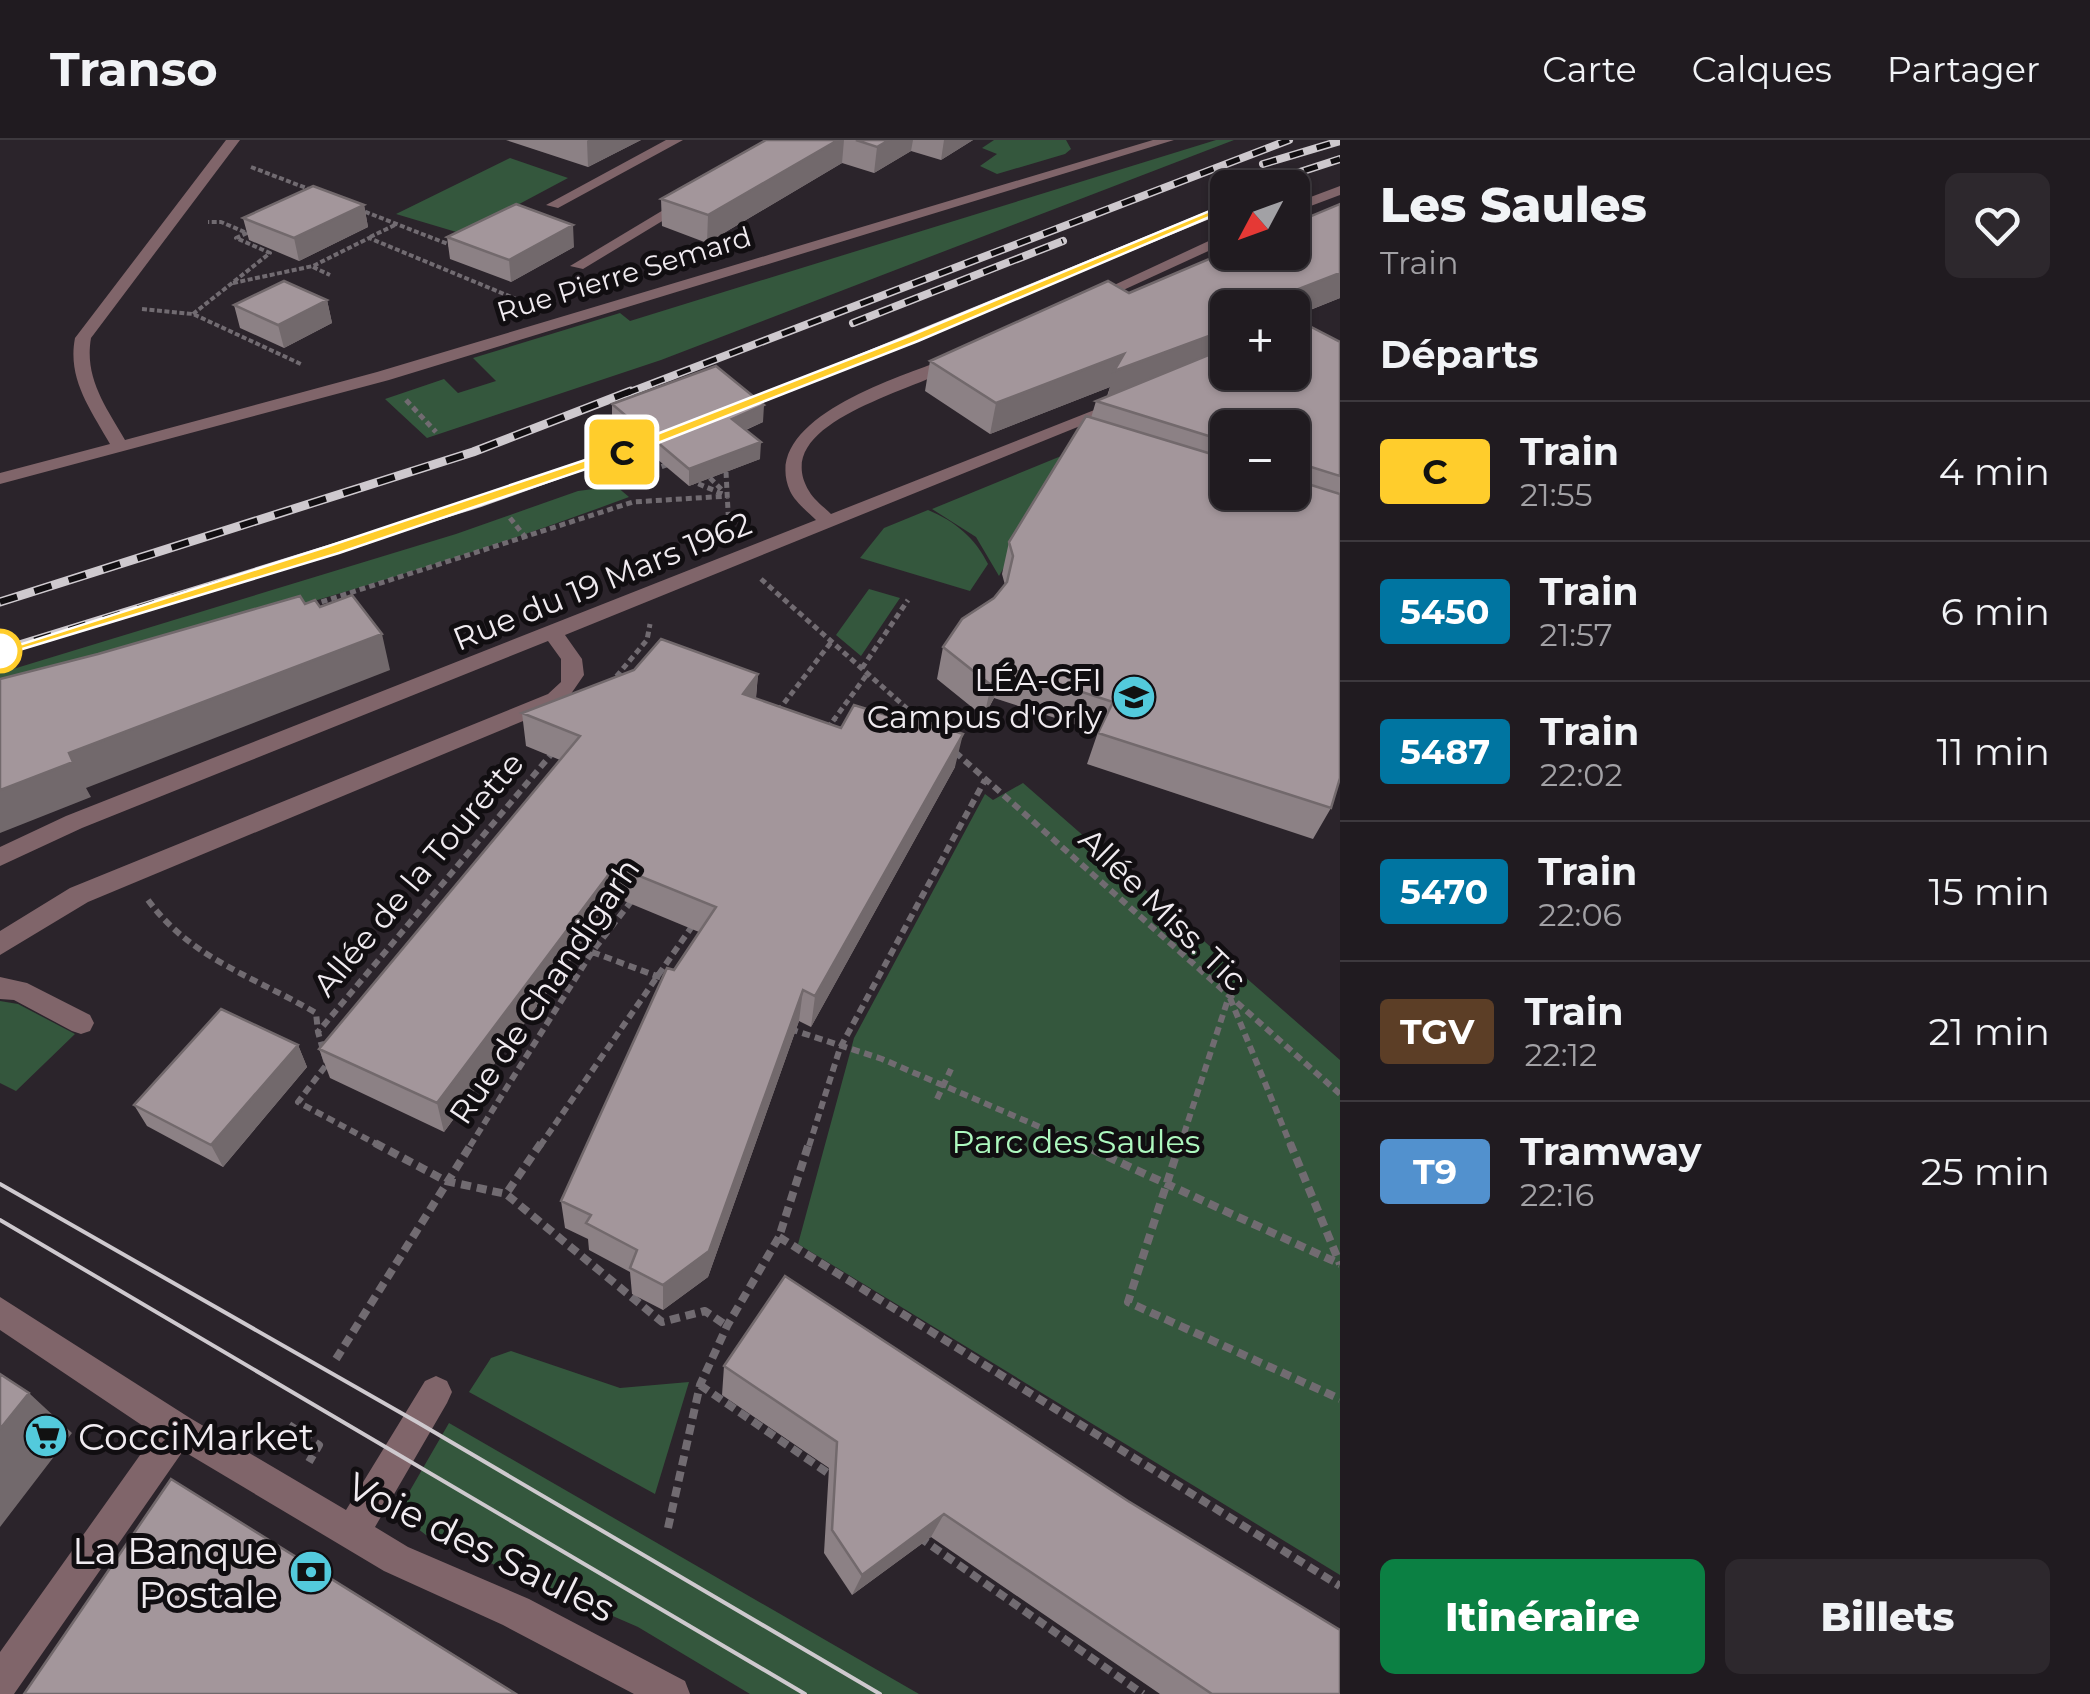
<!DOCTYPE html>
<html lang="fr">
<head>
<meta charset="utf-8">
<style>
  :root { --surface:#201b20; --page:#2d282d; --text:#f1f3f6; --muted:#a2a1a5; --line:#3d393e; --accent:#0b8043 }
  body { margin:0; font-family:Montserrat,sans-serif; background:var(--page); color:var(--text); height:100vh; display:flex; flex-direction:column; font-size:38px; white-space:nowrap }
  * { box-sizing:border-box; margin:0 }
  p { font-size:32px; color:var(--muted) }
  .icon { flex:none; width:55px; height:55px; fill:none; stroke:currentColor; stroke-width:2; stroke-linecap:round; stroke-linejoin:round }
  .map { position:relative; flex:1; overflow:hidden }
  .side { display:flex; flex-direction:column; background:var(--surface); width:750px }
  .side>* { flex:none }
  .badge { padding:0 20px; border-radius:8px; font-size:35px; line-height:65px }
  .needle { width:65px; rotate:229deg }
  .buttons { position:absolute; left:1210px; top:30px; display:grid; gap:20px }
  .buttons a { display:grid; place-items:center; width:100px; height:100px; border-radius:15px; background:var(--surface); box-shadow:0 2px 8px #0004,0 0 0 2px var(--line); font-size:50px }
  .map>.badge { position:absolute; translate:-50% -50%; box-shadow:0 0 0 5px #fff }
  h2 { padding:0 40px; font-size:38px; line-height:90px }
  .round { display:grid; place-items:center; flex:none; width:105px; height:105px; border-radius:15px; background:var(--page) }
  .headline { display:flex; align-items:center; justify-content:space-between; height:170px; padding:0 40px }
  h1 { font-size:48px; font-weight:800; line-height:75px }
  .button { display:flex; gap:20px; margin-top:auto; padding:20px 40px }
  .button a { flex:1; height:115px; border-radius:15px; background:var(--accent); color:#fff; font-size:40px; font-weight:800; line-height:115px; text-align:center }
  .button a+a { background:var(--page); color:var(--text) }
  ul { padding:0; list-style:none }
  li { display:flex; align-items:center; gap:30px; height:140px; padding:0 40px; border-top:2px solid var(--line) }
  li div { flex:1 }
  li b { display:block; font-size:38px }
  li em { font-style:normal }
  li .badge { min-width:110px; font-weight:700; text-align:center }
  header { display:flex; align-items:center; gap:60px; box-sizing:border-box; height:140px; padding:0 50px; background:var(--surface); border-bottom:2px solid var(--line) }
  header strong { font-size:48px }
  nav { display:flex; gap:55px; margin-inline-start:auto; font-size:35px }
  main { display:flex; flex:1; min-height:0 }
  .map>svg:first-child { display:block }
  .green { fill:#34573d }
  .lines { fill:none; stroke-linecap:round; stroke-linejoin:round }
  .path-far3 { stroke:#716b71; stroke-width:4; stroke-dasharray:5 2.5; stroke-linecap:butt }
  .path-far2 { stroke:#716b71; stroke-width:5; stroke-dasharray:6 4; stroke-linecap:butt }
  .path-far1 { stroke:#716b71; stroke-width:6; stroke-dasharray:8 5; stroke-linecap:butt }
  .path { stroke:#716b71; stroke-width:8; stroke-dasharray:10 6; stroke-linecap:butt }
  .minor { fill:#80656a; fill-rule:evenodd }
  .tram { stroke:#cec9ce; stroke-width:4 }
  .rail-far1-casing { stroke:#cec9ce; stroke-width:8 }
  .rail-casing { stroke:#cec9ce; stroke-width:9 }
  .rail-far1 { stroke:#110e11; stroke-width:5; stroke-dasharray:14; stroke-linecap:butt }
  .rail { stroke:#110e11; stroke-width:6; stroke-dasharray:18; stroke-linecap:butt }
  .wall { fill:#8c8185; fill-rule:evenodd }
  .shaded-wall { fill:#72696c }
  .building { fill:#a3969b; stroke:#72696c; stroke-width:2.5 }
  .line { fill:#ffcd2c; stroke:#fff; stroke-width:2.5 }
  .stop-dot { fill:#fff; stroke:#ffcd2c; stroke-width:5 }
  .labels { text-anchor:middle; dominant-baseline:central; stroke-width:10; stroke-linejoin:round; paint-order:stroke }
  .far-street-label { font-size:28px; fill:#f0ebf0; stroke:#110e11 }
  .street-label { font-size:32px; fill:#f0ebf0; stroke:#110e11 }
  .poi-label { font-size:32px; fill:#f0ebf0; stroke:#110e11; text-anchor:end }
  .park-label { font-size:32px; fill:#aef9bf; stroke:#110e11 }
  .near-poi-label { font-size:38px; fill:#f0ebf0; stroke:#110e11; text-anchor:start }
  .near-street-label { font-size:38px; fill:#f0ebf0; stroke:#110e11 }
</style>
</head>
<body>
<header>
<strong>Transo</strong>
<nav><a>Carte</a><a>Calques</a><a>Partager</a></nav>
</header>
<main>
<div class="map">
<svg width="1340" height="1554" viewBox="0 0 1340 1554">
  <rect width="100%" height="100%" fill="#2b242b"/>
  <path class="green" d="M994,0h72l5,9 -6,5 -68,20 -17,-8 17,-12 -15,-6z
    M1216,0h18l-573,220 -234,78 -42,-39 59,-20 14,14 38,-12 -23,-23 147,-45 10,8z
    M510,18l58,20 -105,56 -67,-20z
    M1071,312l-72,124 -23,-39 -44,-28z
    M616,346l13,11c-206,77 -417,135 -629,190v-14l456,-139 122,-43z
    M928,370c27,11 48,29 60,54l-18,27 -110,-33 24,-30z
    M869,449l31,9 -39,58 -25,-21z
    M1023,643l317,277v515l-542,-331 56,-206 131,-244 8,6z
    M0,861l18,3 57,30 -59,57 -16,-8z
    M511,1211l109,37 69,-6 -34,112 -186,-102 22,-34z
    M449,1283l470,271h-169l-112,-67 -212,-92 -29,-22z"/>
  <g class="lines">
    <path class="path-far3" d="M251,27l63,24
      M358,69l95,37
      M370,97l27,-13
      M313,127l17,8
      M233,143l80,-17 56,-28 152,63
      M142,169l51,5 110,51
      M193,174l77,-61 -34,-15 11,-5 -26,-11h-13"/>
    <path class="path-far2" d="M406,260l30,32
      M598,293l24,-9
      M726,332l3,58
      M616,338l4,4 49,-18
      M710,338l14,14
      M689,340l34,14
      M510,378l16,20
      M761,439l160,142
      M312,465l321,-103 96,-6
      M862,528l46,-68
      M610,544l37,-44 3,-16
      M778,571l54,-70
      M833,581l35,-48"/>
    <path class="path-far1" d="M918,579l5,4
      M827,590l8,-11
      M955,612l385,342
      M148,760c43,59 107,77 168,113l2,19
      M592,812l70,26
      M1230,858l61,148
      M790,889l92,30 202,87
      M937,959l14,-30
      M380,1006l-82,-44 29,-38 -9,-32 236,-281
      M470,1006l122,-194 41,-53
      M540,1006l155,-224
      M809,1006l31,-98 145,-268
      M1180,1006l49,-150"/>
    <path class="path" d="M375,1003l71,38 60,13
      M541,1003l-35,51 156,128 43,-11 22,15
      M1078,1003l262,121
      M1180,1003l-52,159 212,97
      M1290,1003l50,121
      M779,1097l561,349
      M336,1219l136,-216
      M700,1245l135,93
      M289,1285l30,20 -10,17
      M668,1388l32,-143 27,-59 52,-89 30,-94
      M919,1397l224,157"/>
    <path class="minor" d="M226,0h14l-149,198c-7,40 15,69 34,102l252,-68 776,-232h21l-785,240 -389,104v-11l110,-29c-19,-34 -43,-65 -35,-106z
      M666,0h17l-125,68 -12,-3z
      M1340,46v9l-48,18v-9z
      M685,57l12,3 -114,69 -13,-3z
      M1228,92v10l-133,61 -13,-3z
      M951,217l14,3c-33,28 -200,58 -156,131 5,9 15,16 22,23l276,-109 15,4 -557,226 17,24 2,16 -20,29 -476,198 -88,53v-24l70,-43 478,-194 13,-12v-23l-13,-18 -466,187 -82,38v-19l66,-31 750,-296c-8,-8 -21,-18 -26,-29 -32,-73 113,-115 161,-134z
      M0,837l27,6 63,32 4,8 -4,8 -9,3 -9,-3 -58,-31 -14,-1z
      M0,1157l190,121 156,92 79,-129 11,-5 11,5 5,11 -5,11 -72,124 33,20 121,52 156,82 5,13h-56l-131,-69 -119,-54 -201,-120 -169,243h-14v-42l155,-218 -155,-104z"/>
    <path class="tram" d="M0,1044l417,238 463,272
      M0,1080l805,474"/>
    <g class="rail-far1-casing">
      <path id="rail-far1" d="M1263,24l77,-23
        M1251,48l89,-29
        M853,183l210,-82
        M625,254l664,-254
        M773,254l455,-187"/>
    </g>
    <g class="rail-casing">
      <path id="rail" d="M731,271l48,-20
        M0,462l473,-150 158,-61
        M0,511l479,-148 187,-67"/>
    </g>
    <use href="#rail-far1" class="rail-far1"/>
    <use href="#rail" class="rail"/>
  </g>
  <path class="wall" d="M506,0h135l-53,27z
    M766,0h207l-32,20 -30,-9 -37,22 -32,-10 -135,80 -45,-17 -1,-27z
    M364,65l4,22 -69,34 -50,-21 -6,-22z
    M447,97l127,10 -63,35 -61,-23z
    M1129,153l211,5 -47,19 47,25v436l-9,30 -18,31 -226,-75 11,-32 -104,-34 -10,19 -47,-38 6,-32 51,-49 11,-13 -3,-11 7,-32 82,-124 5,-17 11,-5 3,-9 -120,47 -65,-43 5,-30zM1228,168l64,64h-64zM1228,288h64v64h-64z
    M327,160l5,23 -48,25 -44,-20 -6,-23z
    M612,264l151,18 -17,8 14,29 -71,27 -77,-65z
    M758,534l-2,24 199,69 -144,260 -12,-6 -91,256 -45,33 -31,-16 -2,-22 -41,-22 -1,-11 -23,-11 -4,-27 113,-231 25,-38 -82,-34 -173,234 -114,-54 -11,-29 241,-289 -34,-14 -4,-33z
    M298,905l9,22 -84,100 -76,-41 -13,-21z
    M724,1226l616,328h-180l-229,-157 -79,58 -28,-42 5,-85 -107,-73z"/>
  <path class="shaded-wall" d="M588,0h53l-53,27 -1,-26z
    M838,0h6l-2,23 -135,80 1,-28z
    M889,0h24l-2,11 -37,22 3,-26z
    M944,0h29l-32,20z
    M364,65l4,22 -69,34 -5,-23z
    M573,85l1,22 -63,35 -2,-22z
    M1340,133v25l-48,19v-9h-29l2,-6z
    M327,160l5,23 -48,25 -6,-23z
    M1228,189v27l-122,46 4,-15 -120,47 6,-31 128,-49z
    M764,265l-1,17 -32,14 1,-17z
    M761,302l-1,17 -71,27v-17z
    M382,494l8,36 -304,118 5,9 -91,36v-43l69,-37z
    M1002,526l-8,32 -10,19 7,-32z
    M758,534l-3,33 -12,-13z
    M963,594l-8,33 -144,260 4,-31z
    M615,726l2,32 -173,234 -7,-29z
    M803,850l-4,31 -91,256 -45,33v-25z
    M298,905l9,22 -84,100 -12,-22z
    M29,1253l43,40 -72,94v-98z
    M944,1374l-13,23 -79,58 10,-20z"/>
  <path class="building" d="M766,0h72l-130,75 -47,-16z
    M856,0h33l-12,7z
    M313,46l51,19 -70,33 -51,-20z
    M516,64l57,21 -64,35 -62,-23z
    M1340,64v69l-75,29 10,6h-47v21l-114,42 10,-17 -128,49 -66,-42 178,-80 21,12 99,-42 64,1v-28z
    M284,141l43,19 -49,25 -44,-20z
    M1292,177l48,25v134l-48,-15v-33h-64v14l-132,-41 132,-54v25h64z
    M716,226l48,39 -32,14 29,23 -72,27 -77,-65z
    M1086,276l142,43v33h64v-13l48,15v284l-9,30 -233,-75 15,-31 -111,-36 -11,19 -48,-38 19,-28 32,-21 13,-16 6,-26 -4,-14z
    M352,455l30,39 -313,119 4,9 -73,28v-111l98,-25 202,-58 5,8 10,-4 5,7z
    M661,499l97,35 -15,20 98,34 13,-23 32,10 3,-6 74,25 -148,262 -12,-6 -94,261 -46,34 -33,-17 7,-18 -51,-27 5,-8 -30,-14 106,-233 7,2 42,-63 -101,-41 -178,237 -118,-54 261,-313 -58,-23 112,-43z
    M221,869l77,36 -87,100 -77,-40z
    M785,1136l343,225 212,129v64h-128l-268,-180 -82,61 -30,-45 5,-88 -113,-76z
    M0,1234l29,19 -29,36z
    M171,1339l345,215h-492z"/>
  <path class="line" d="M1224,65l9,2 -315,134 -288,113 -291,99 -333,101 -6,2v-5l329,-105 292,-98 288,-112z"/>
  <defs>
    <g id="university-disc" transform="scale(2.25)"><circle r="9.5" fill="#53cadc" stroke="#110e11"/><path d="M0-5L7-2L0 1L-7-2ZM-4 1L0 2.5L4 1V4Q0 6-4 4Z" fill="#111"/></g>
    <g id="supermarket-disc" transform="scale(2.25)"><circle r="9.5" fill="#53cadc" stroke="#110e11"/><path d="M-6-5.5h2.5l.6 2H6L4.5 2H-2.5L-4.4-4H-6ZM-1.5 3.2a1.3 1.3 0 1 0 .1 0ZM3 3.2a1.3 1.3 0 1 0 .1 0Z" fill="#111"/></g>
    <g id="bank-disc" transform="scale(2.25)"><circle r="9.5" fill="#53cadc" stroke="#110e11"/><path d="M-6-4H6V4H-6ZM0-2.3a2.3 2.3 0 1 0 0 4.6a2.3 2.3 0 1 0 0-4.6Z" fill="#111"/></g>
  </defs>
  <g fill-rule="evenodd">
    <use href="#university-disc" x="1134" y="557"/>
    <use href="#supermarket-disc" x="46" y="1296"/>
    <use href="#bank-disc" x="311" y="1432"/>
  </g>
  <circle class="stop-dot" cx="0" cy="511" r="20"/>
  <g class="labels">
    <g class="far-street-label">
      <text transform="translate(624 134) rotate(-17)">Rue Pierre Semard</text>
    </g>
    <g class="street-label">
      <text transform="translate(602 441) rotate(-22)">Rue du 19 Mars 1962</text>
      <text transform="translate(418 734) rotate(-50)">Allée de la Tourette</text>
      <text transform="translate(1163 769) rotate(44)">Allée Miss. Tic</text>
      <text transform="translate(544 851) rotate(-56)">Rue de Chandigarh</text>
    </g>
    <g class="poi-label">
      <text x="1102" y="539">LÉA-CFI<tspan x="1102" dy="37">Campus d'Orly</tspan></text>
    </g>
    <g class="park-label">
      <text x="1076" y="1001">Parc des Saules</text>
    </g>
    <g class="near-poi-label">
      <text x="78" y="1296">CocciMarket</text>
      <text x="278" y="1410" text-anchor="end">La Banque<tspan x="278" dy="44">Postale</tspan></text>
    </g>
    <g class="near-street-label">
      <text transform="translate(481 1407) rotate(26)">Voie des Saules</text>
    </g>
  </g>
</svg>
<div class="buttons">
<a><svg class="needle" viewBox="-14 -14 28 28"><path d="M0-13l5 13h-10z" fill="#e53935"/><path d="M0 13l5-13h-10z" fill="#a2a1a5"/></svg></a>
<a>+</a>
<a>−</a>
</div>
<b class="badge" style="left:622px;top:312px;background:#ffcd2c;color:#111">C</b>
</div>
<section class="side">
<div class="headline"><div><h1>Les Saules</h1><p>Train</p></div><a class="round"><svg class="icon" aria-label="heart" viewBox="0 0 24 24"><path d="M12 20l-8-8c-3-5 5-10 8-4 3-6 11-1 8 4z"/></svg></a></div>
<h2>Départs</h2>
<ul>
<li><span class="badge" style="background:#ffcd2c;color:#111">C</span><div><b>Train</b><p>21:55</p></div><em>4 min</em></li>
<li><span class="badge" style="background:#0075a1;color:#fff">5450</span><div><b>Train</b><p>21:57</p></div><em>6 min</em></li>
<li><span class="badge" style="background:#0075a1;color:#fff">5487</span><div><b>Train</b><p>22:02</p></div><em>11 min</em></li>
<li><span class="badge" style="background:#0075a1;color:#fff">5470</span><div><b>Train</b><p>22:06</p></div><em>15 min</em></li>
<li><span class="badge" style="background:#5c3e26;color:#fff">TGV</span><div><b>Train</b><p>22:12</p></div><em>21 min</em></li>
<li><span class="badge" style="background:#5291ce;color:#fff">T9</span><div><b>Tramway</b><p>22:16</p></div><em>25 min</em></li>
</ul>
<div class="button"><a>Itinéraire</a><a>Billets</a></div>
</section>
</main>
</body>
</html>
